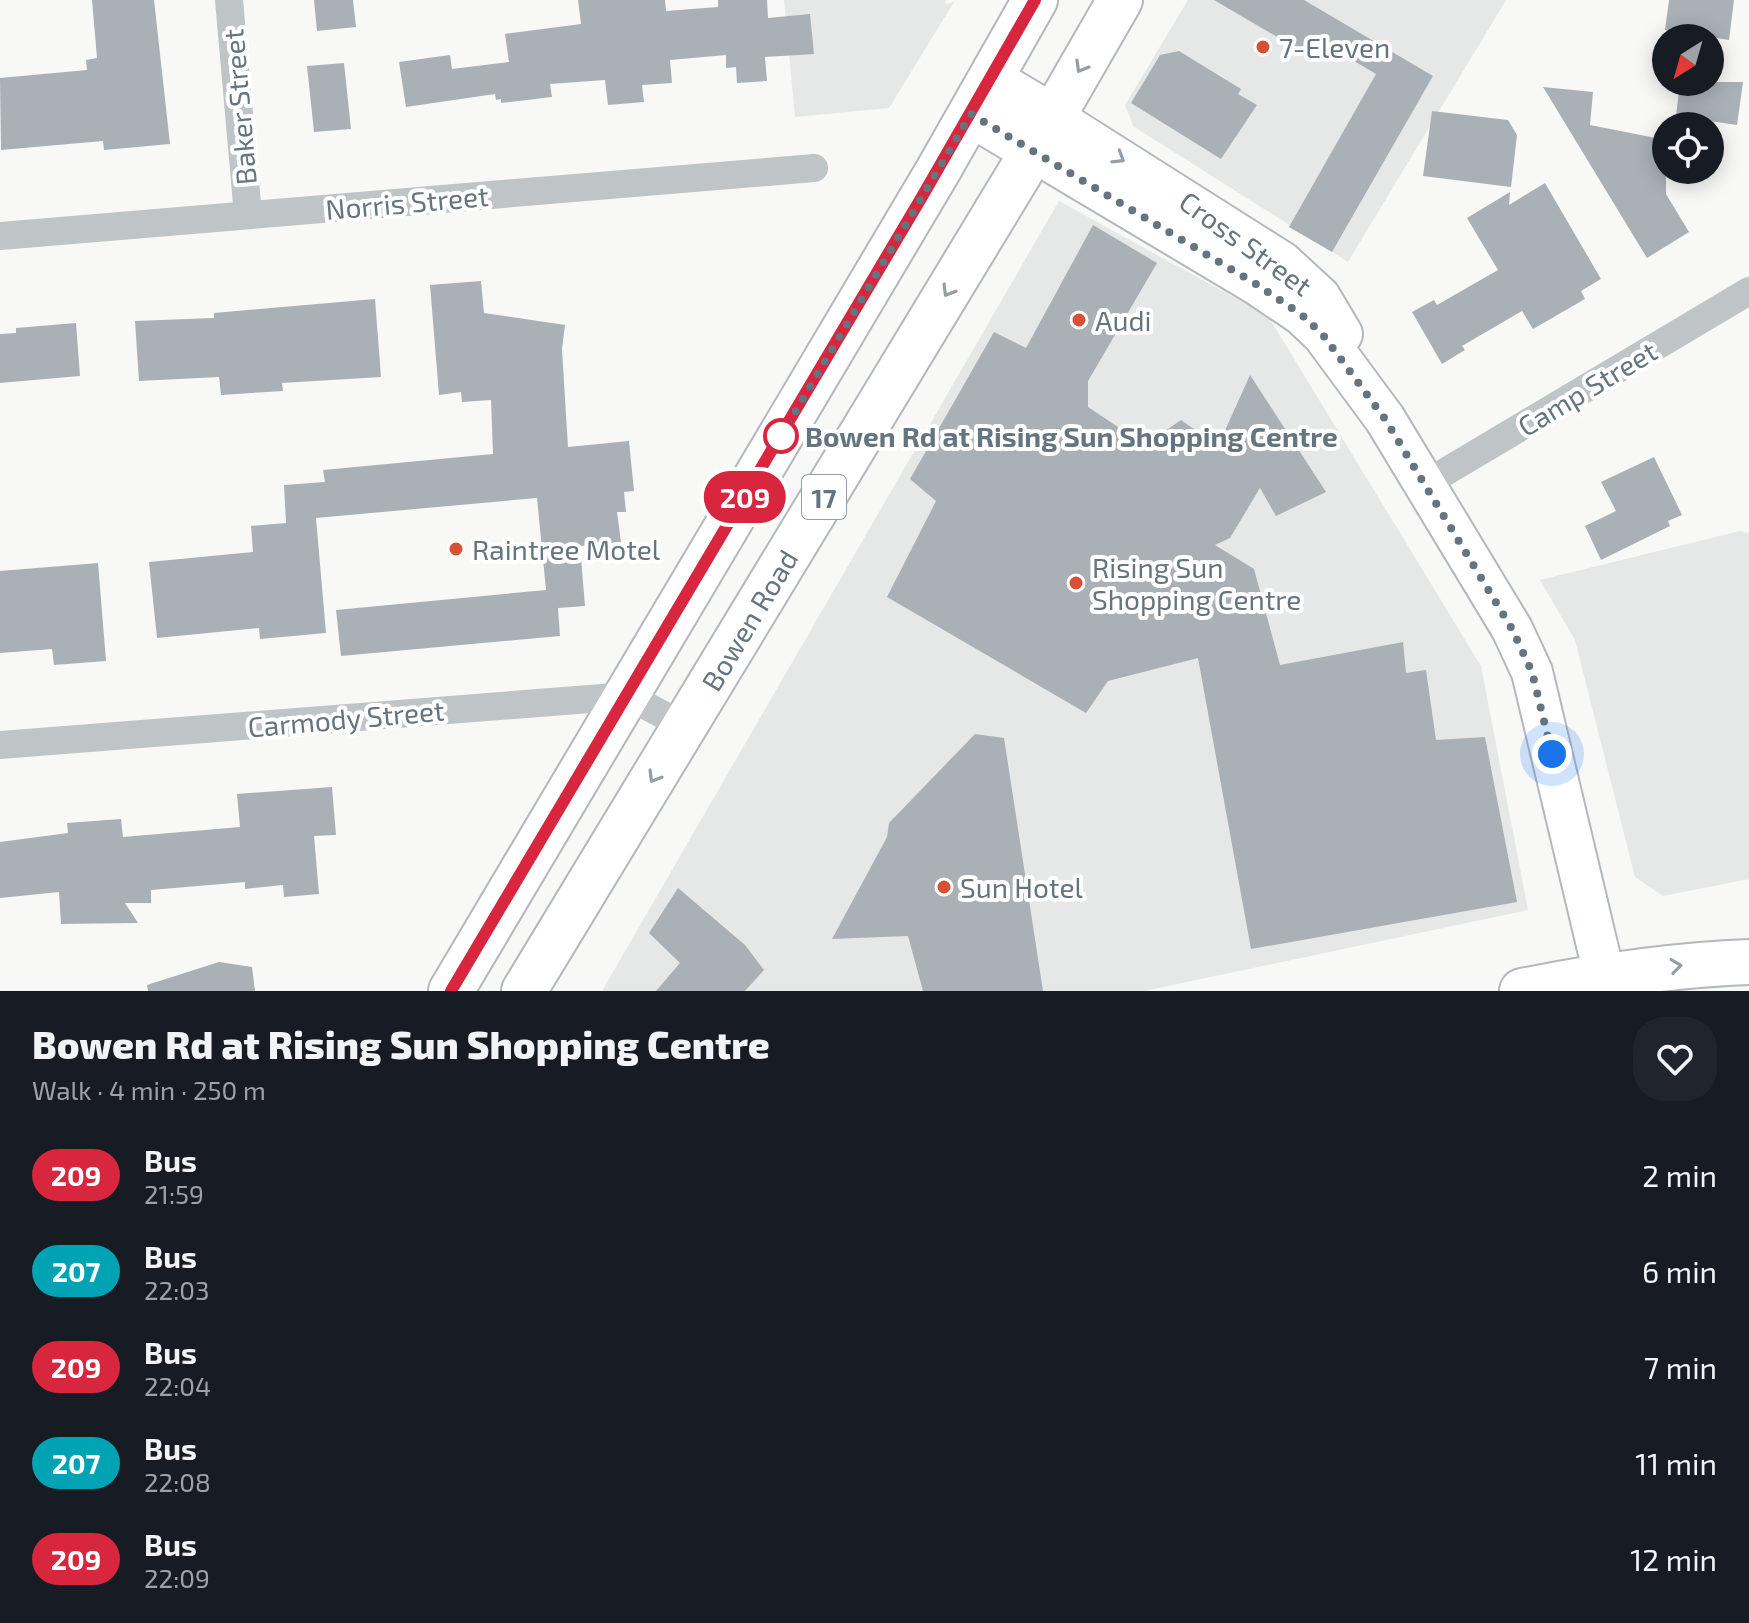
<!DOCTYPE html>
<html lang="en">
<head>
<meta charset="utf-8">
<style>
  :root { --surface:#171b24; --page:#20242c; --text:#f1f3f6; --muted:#9ea1a6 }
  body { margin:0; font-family:"Exo 2",sans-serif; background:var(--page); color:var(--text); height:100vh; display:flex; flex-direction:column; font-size:30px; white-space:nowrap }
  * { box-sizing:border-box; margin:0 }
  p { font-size:26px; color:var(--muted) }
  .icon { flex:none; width:44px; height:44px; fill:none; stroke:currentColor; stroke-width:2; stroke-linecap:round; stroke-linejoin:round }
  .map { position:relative; height:991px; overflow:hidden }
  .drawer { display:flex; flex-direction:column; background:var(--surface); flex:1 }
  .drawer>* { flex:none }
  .badge { padding:0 16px; border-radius:26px; font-size:28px; line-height:52px }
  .needle { width:52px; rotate:217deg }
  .controls { position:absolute; left:1652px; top:24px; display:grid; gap:16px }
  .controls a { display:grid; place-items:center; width:72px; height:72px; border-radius:50%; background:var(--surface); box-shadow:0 4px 20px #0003; font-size:40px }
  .you { position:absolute; width:40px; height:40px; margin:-20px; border:6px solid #fff; border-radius:50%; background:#1a73e8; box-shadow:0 0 0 12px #1a73e833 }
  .map>.badge { position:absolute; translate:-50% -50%; box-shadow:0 0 0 4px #fff }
  .round { display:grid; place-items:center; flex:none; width:84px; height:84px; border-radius:32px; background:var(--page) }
  .headline { display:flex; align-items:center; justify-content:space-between; height:136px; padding:0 32px }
  h1 { font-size:38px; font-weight:800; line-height:60px }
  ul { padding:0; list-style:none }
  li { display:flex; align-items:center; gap:24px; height:96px; padding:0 32px }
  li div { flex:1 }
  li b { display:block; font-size:30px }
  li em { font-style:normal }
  li .badge { min-width:88px; font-weight:700; text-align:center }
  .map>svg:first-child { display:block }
  .built { fill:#e6e7e7 }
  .building { fill:#a9b1b6 }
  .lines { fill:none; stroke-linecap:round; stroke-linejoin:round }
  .secondary-casing { stroke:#b2b8bc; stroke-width:44 }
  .primary-casing { stroke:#b3b8bc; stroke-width:48 }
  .street { stroke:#bfc4c7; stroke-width:28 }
  .secondary { stroke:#fff; stroke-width:40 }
  .primary { stroke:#fff; stroke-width:44 }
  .oneway { stroke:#939ea5 }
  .line-casing { stroke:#fff; stroke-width:18 }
  .line { stroke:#d7263d; stroke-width:12 }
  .walk { stroke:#65757f; stroke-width:8; stroke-dasharray:0 14.4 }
  .poi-dot { fill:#d85035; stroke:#fff; stroke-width:3 }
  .stop-dot { fill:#fff; stroke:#d7263d; stroke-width:4 }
  .labels { text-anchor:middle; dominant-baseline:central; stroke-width:8; stroke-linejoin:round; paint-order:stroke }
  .shield { fill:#fff; stroke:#939ea5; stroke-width:2 }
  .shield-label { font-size:26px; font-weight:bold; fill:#65757f }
  .poi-label { font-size:28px; fill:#65757f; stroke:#fff; text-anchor:start }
  .street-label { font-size:28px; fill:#65757f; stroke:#fff }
  .stop-label { font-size:28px; font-weight:bold; fill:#65757f; stroke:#fff; text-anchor:start }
</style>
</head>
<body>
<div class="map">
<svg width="1749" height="991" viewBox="0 0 1749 991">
  <rect width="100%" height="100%" fill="#f8f8f6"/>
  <path class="built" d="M784,0h162l-1,4 9,-2 -65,106 -94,9z
    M1188,0h318l-158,262 -215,-136 -8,-21z
    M1059,201l209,115 213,350 47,244 -384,81h-542z
    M1740,531l9,2v346l-86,17 -28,-19 -60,-237 -35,-60z"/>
  <path class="building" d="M92,0h62l16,144 -66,6 -1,-9 -102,9 -1,-72 87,-8 -1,-10 11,-2z
    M314,0h39l3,27 -39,4z
    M578,0h87l1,11 52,-4v-7h49l1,18 42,-4 4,40 -49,3 2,24 -30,2 -1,-16 -10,1v-13l-56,5 2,23 -30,2 2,17 -36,3 -3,-25 -55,4 2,13 -51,6v-4l-5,1 -1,-6 -89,13 -7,-45 51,-7 2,14 57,-7 -4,-28 76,-10z
    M1214,0h90l129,76 -101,176 -43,-25 87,-153 -49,-29 -9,16z
    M1669,0h65l-5,40 -64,-10z
    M1179,51l62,38 -3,5 19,11 -36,54 -90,-56 29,-48z
    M344,63l7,66 -37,3 -7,-66z
    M1680,82h63l-6,43 -61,-9z
    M1543,87l50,5 -3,33 76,15v54l23,38 -42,26z
    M1432,111l76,9 9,15 -6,52 -88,-11z
    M1545,183l56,96 -20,12 4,8 -52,30 -11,-18 -60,35 3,4 -23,14 -30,-52 22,-12 3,5 61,-35 -31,-52 43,-26 -1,13z
    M1093,225l64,38 -69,118v26l57,38 36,-25 37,26 32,-71 76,117 -50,24 -16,-28 -30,50 -15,7 39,24 26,96 123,-23 3,31 20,-3 10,70 49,-3 32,165 -266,47 -53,-291 -90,23 -22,32 -199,-116 49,-96 -26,-22 84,-147 32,16z
    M481,281l3,32 81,12 -3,24 6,98 61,-6 5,50 -10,1 2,20h-9l4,30 -41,4 5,60 -27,2 2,28 -219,20 -5,-46 210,-20 -9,-92 -221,20 10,115 -66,6 -1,-11 -102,10 -8,-76 104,-10 -2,-26 35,-3 -2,-38 41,-3 -2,-12 170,-16 -2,-54 -29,2 -1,-10 -22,3 -9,-110z
    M375,299l6,78 -99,6 1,8 -62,4 -2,-18 -80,4 -4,-60 79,-3v-5z
    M76,323l4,53 -80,7v-49l16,-1v-5z
    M1654,457l28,58 -14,6 2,5 -69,34 -16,-34 31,-15 -15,-29z
    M98,563l8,98 -52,4 -2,-16 -52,4v-82z
    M975,734l29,4 39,253h-120l-15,-55 -76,3 55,-102 2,-14z
    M332,787l4,48 -22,1 5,58 -35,3 -1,-12 -38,4v-7l-94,8v13h-26l13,20 -77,1 -2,-32 -59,6v-56l68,-9 -1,-10 54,-4 2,18 117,-10 -3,-33z
    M678,888l67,57 19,25 -19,21h-89l24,-28 -31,-30z
    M219,962l33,5 3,24h-107l-1,-6z"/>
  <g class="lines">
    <g class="secondary-casing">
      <path id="secondary" d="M1053,117l229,145 38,35 22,37
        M1033,151l223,133 46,31 21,20 62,84 127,210 20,43 76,319"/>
    </g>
    <g class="primary-casing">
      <path id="primary" d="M991,80l62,37
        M971,114l62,37
        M451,991l488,-822 96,-169
        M524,991l509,-840 87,-151
        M1522,991c75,-15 150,-26 227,-29"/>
    </g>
    <path class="street" d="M229,0l19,215
      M0,236l814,-68
      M1425,484l324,-193
      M0,745l628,-49 56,30"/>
    <use href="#secondary" class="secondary"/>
    <use href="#primary" class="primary"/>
  </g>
  <defs><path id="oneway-chevron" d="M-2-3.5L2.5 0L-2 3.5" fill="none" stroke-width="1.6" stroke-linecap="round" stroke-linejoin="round" transform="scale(2)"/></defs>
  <g class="oneway">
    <use href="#oneway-chevron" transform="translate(1081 67) rotate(120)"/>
    <use href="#oneway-chevron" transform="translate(1119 158) rotate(32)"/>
    <use href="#oneway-chevron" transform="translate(948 291) rotate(121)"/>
    <use href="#oneway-chevron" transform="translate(654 777) rotate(121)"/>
    <use href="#oneway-chevron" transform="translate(1676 966) rotate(-7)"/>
  </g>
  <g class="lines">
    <g class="line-casing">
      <path id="line" d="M451,991l472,-796 112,-195"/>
    </g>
    <use href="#line" class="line"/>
    <path class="walk" d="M781,436l190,-322 285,170 46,31 21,20 62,84 127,210 20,43 20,82"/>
  </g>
  <g class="poi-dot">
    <circle cx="1263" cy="47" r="8"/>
    <circle cx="1079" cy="320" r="8"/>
    <circle cx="456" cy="549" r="8"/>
    <circle cx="1076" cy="583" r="8"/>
    <circle cx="944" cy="887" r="8"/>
  </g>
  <circle class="stop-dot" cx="781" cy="436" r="16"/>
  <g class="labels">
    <rect class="shield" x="802" y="475" width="44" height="44" rx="6"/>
    <g class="shield-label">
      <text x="824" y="497">17</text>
    </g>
    <g class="poi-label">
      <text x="1279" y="47">7-Eleven</text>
      <text x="1095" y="320">Audi</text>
      <text x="472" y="549">Raintree Motel</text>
      <text x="1092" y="567">Rising Sun<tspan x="1092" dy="32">Shopping Centre</tspan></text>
      <text x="960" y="887">Sun Hotel</text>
    </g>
    <g class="street-label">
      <text transform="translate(239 107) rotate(-95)">Baker Street</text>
      <text transform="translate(407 202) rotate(-5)">Norris Street</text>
      <text transform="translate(1246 243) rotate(36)">Cross Street</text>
      <text transform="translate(1587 388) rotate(-31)">Camp Street</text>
      <text transform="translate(749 620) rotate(-59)">Bowen Road</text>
      <text transform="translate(346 718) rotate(-5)">Carmody Street</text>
    </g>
    <g class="stop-label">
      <text x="805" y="436">Bowen Rd at Rising Sun Shopping Centre</text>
    </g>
  </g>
</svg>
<div class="controls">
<a><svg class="needle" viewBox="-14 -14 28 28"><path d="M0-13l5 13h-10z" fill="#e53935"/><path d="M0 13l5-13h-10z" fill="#9ea1a6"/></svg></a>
<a><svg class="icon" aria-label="locate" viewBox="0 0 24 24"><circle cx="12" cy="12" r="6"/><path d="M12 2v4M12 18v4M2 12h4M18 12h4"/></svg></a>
</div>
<div class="you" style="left:1552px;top:754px"></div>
<b class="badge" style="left:745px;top:497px;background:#d7263d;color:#fff">209</b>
</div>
<section class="drawer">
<div class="headline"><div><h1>Bowen Rd at Rising Sun Shopping Centre</h1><p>Walk · 4 min · 250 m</p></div><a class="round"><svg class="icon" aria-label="heart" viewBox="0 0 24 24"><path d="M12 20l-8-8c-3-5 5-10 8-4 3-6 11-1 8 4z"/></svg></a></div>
<ul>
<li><span class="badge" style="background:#d7263d;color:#fff">209</span><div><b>Bus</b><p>21:59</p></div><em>2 min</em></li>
<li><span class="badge" style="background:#00a3b4;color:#fff">207</span><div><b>Bus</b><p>22:03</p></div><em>6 min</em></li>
<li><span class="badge" style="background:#d7263d;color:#fff">209</span><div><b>Bus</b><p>22:04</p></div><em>7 min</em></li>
<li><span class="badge" style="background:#00a3b4;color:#fff">207</span><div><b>Bus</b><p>22:08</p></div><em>11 min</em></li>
<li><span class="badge" style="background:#d7263d;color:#fff">209</span><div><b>Bus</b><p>22:09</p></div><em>12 min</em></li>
</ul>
</section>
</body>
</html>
